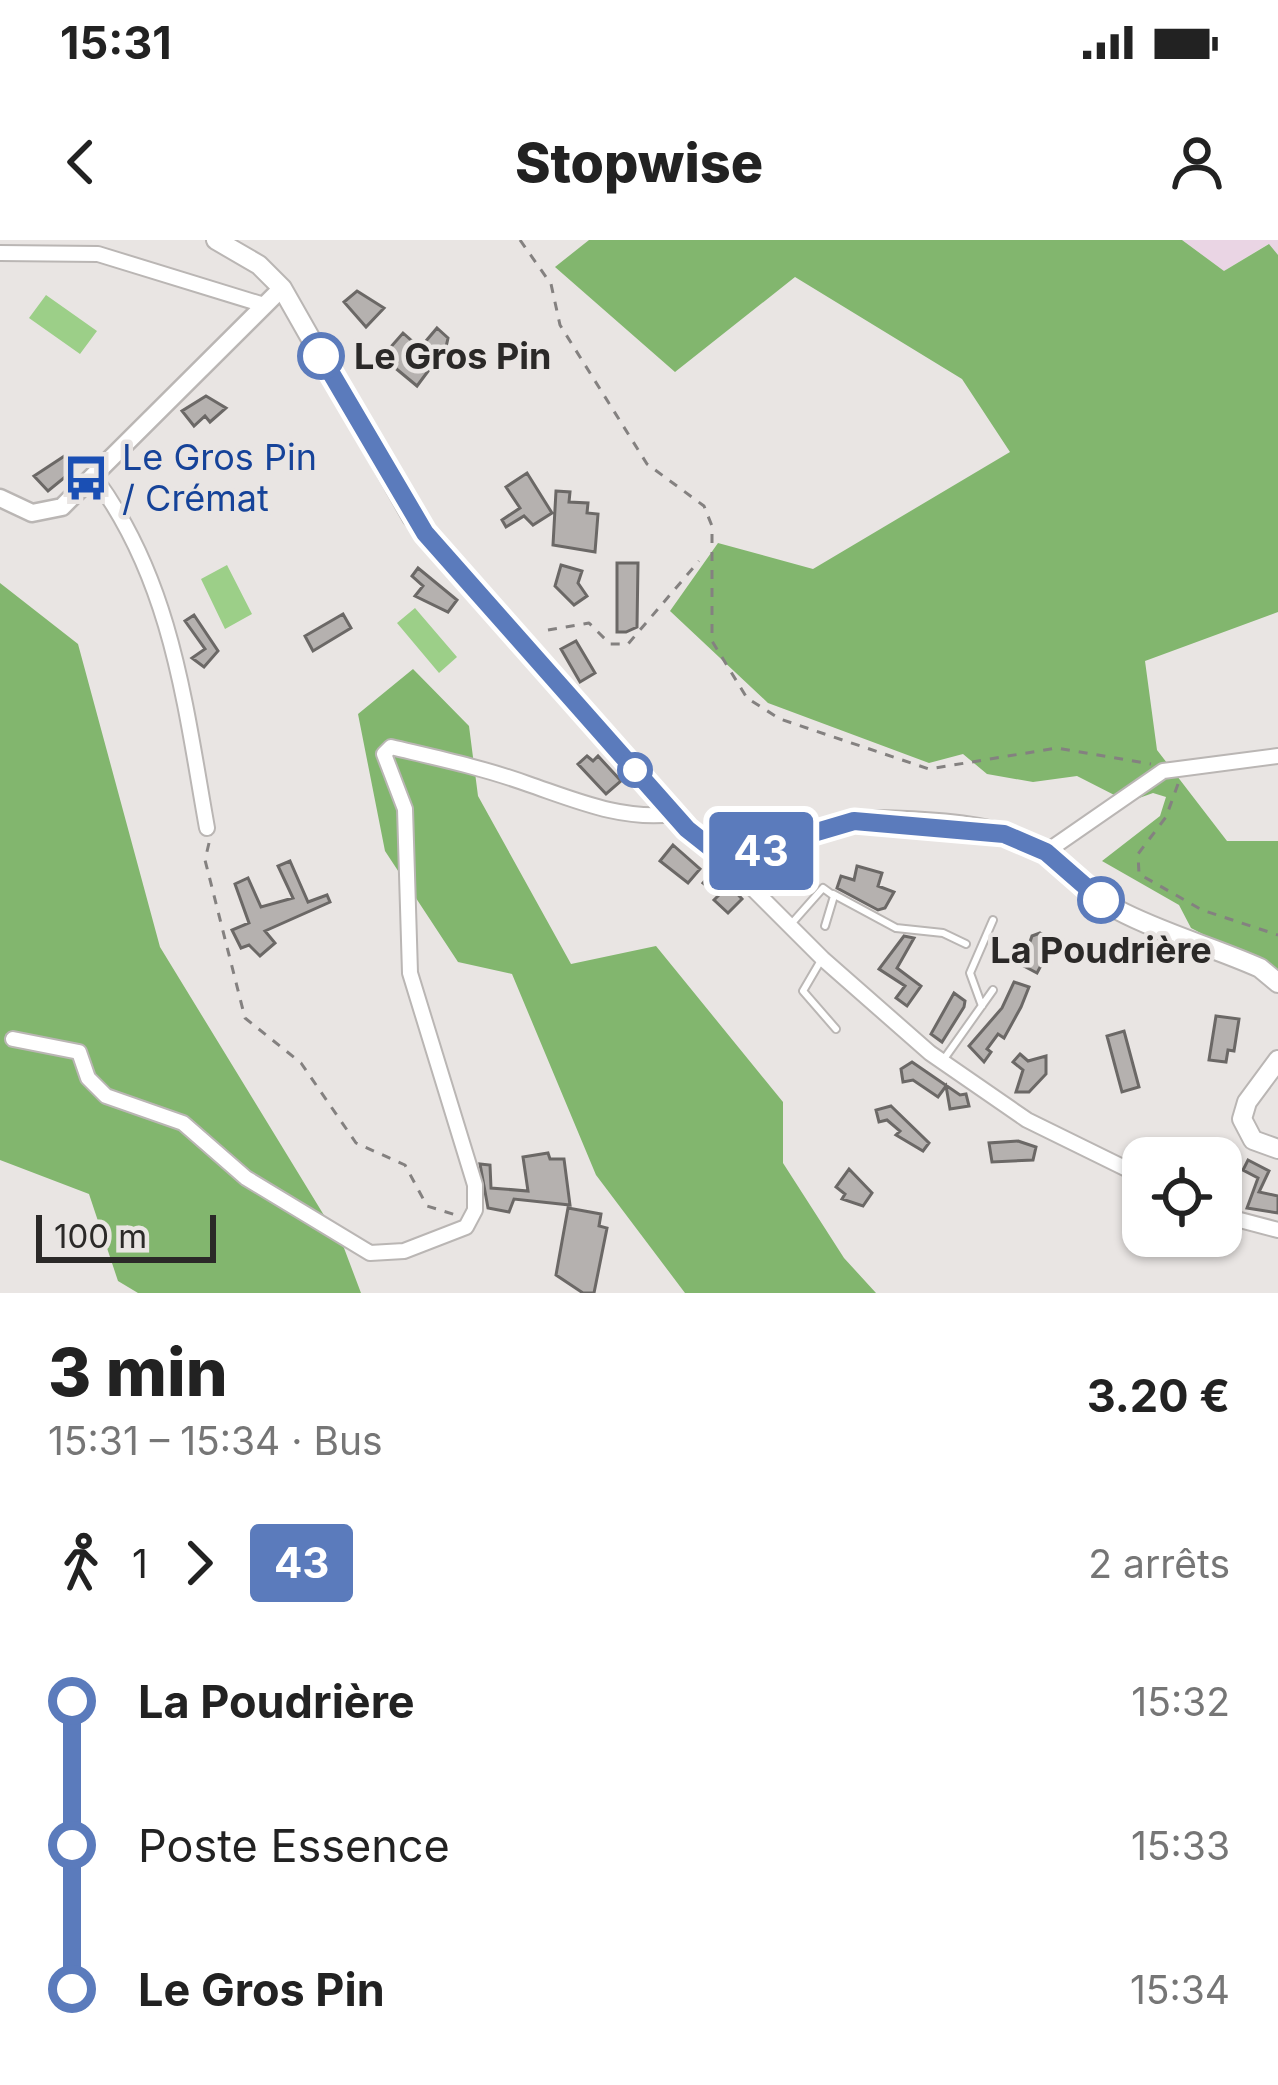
<!DOCTYPE html>
<html lang="fr">
<head>
<meta charset="utf-8">
<style>
  :root { --surface:#fff; --page:#f6f6f6; --text:#222; --muted:#767676 }
  body { margin:0; font-family:Inter,sans-serif; background:var(--page); color:var(--text); height:100vh; display:flex; flex-direction:column; font-size:45px; white-space:nowrap }
  * { box-sizing:border-box; margin:0 }
  p { font-size:39px; color:var(--muted) }
  .icon { flex:none; width:66px; height:66px; fill:none; stroke:currentColor; stroke-width:2; stroke-linecap:round; stroke-linejoin:round }
  .map { position:relative; height:1053px; overflow:hidden }
  .drawer { display:flex; flex-direction:column; background:var(--surface); flex:1 }
  .drawer>* { flex:none }
  .badge { padding:0 24px; border-radius:9px; font-size:42px; line-height:78px }
  .buttons { position:absolute; left:1122px; top:897px; display:grid; gap:24px }
  .buttons a { display:grid; place-items:center; width:120px; height:120px; border-radius:24px; background:var(--surface); box-shadow:0 3px 9px #0004; font-size:60px }
  .scale { position:absolute; left:36px; bottom:30px; width:180px; box-sizing:border-box; padding-left:12px; border:6px solid #2b2928; border-top:0; font-size:33px; line-height:42px; white-space:nowrap; color:#2b2928; -webkit-text-stroke:9px #e9e5e3; paint-order:stroke }
  .map>.badge { position:absolute; translate:-50% -50%; box-shadow:0 0 0 6px #fff }
  .legs { display:flex; align-items:center; gap:18px; height:132px; padding:0 48px; font-size:39px }
  .legs p { margin-inline-start:auto }
  .headline { display:flex; align-items:center; justify-content:space-between; height:204px; padding:0 48px }
  h1 { font-size:66px; font-weight:800; line-height:90px }
  ul { padding:0 48px; list-style:none }
  li { display:flex; align-items:center; gap:42px; height:144px; font-size:45px }
  li i { display:grid; place-items:center; width:18px; height:100%; margin:0 15px; background:currentColor }
  li i::after { content:''; width:30px; height:30px; margin:-15px; border:9px solid; border-radius:50%; background:var(--surface) }
  li p { margin-inline-start:auto }
  li:first-child i { background:linear-gradient(#0000 50%,currentColor 0) }
  li:last-child i { background:linear-gradient(currentColor 50%,#0000 0) }
  .status { display:flex; justify-content:space-between; align-items:center; height:84px; padding:0 60px; background:var(--surface); direction:ltr }
  .status svg { height:33px; fill:currentColor }
  header { display:flex; justify-content:space-between; align-items:center; height:156px; padding:0 48px; background:var(--surface); font-size:54px; font-weight:800 }
  .map>svg:first-child { display:block }
  .industrial { fill:#ead5e4 }
  .green { fill:#9ccf88 }
  .forest { fill:#82b66e }
  .building { fill:#b5b1af; stroke:#6b6866; stroke-width:3 }
  .lines { fill:none; stroke-linecap:round; stroke-linejoin:round }
  .service-casing { stroke:#bab6b4; stroke-width:10 }
  .minor-casing { stroke:#bab6b4; stroke-width:18 }
  .tertiary-casing { stroke:#bab6b4; stroke-width:21 }
  .secondary-casing { stroke:#bab6b4; stroke-width:22 }
  .path { stroke:#848180; stroke-width:3; stroke-dasharray:9 9; stroke-linecap:butt }
  .service { stroke:#fff; stroke-width:6 }
  .minor { stroke:#fff; stroke-width:14 }
  .tertiary { stroke:#fff; stroke-width:16 }
  .secondary { stroke:#fff; stroke-width:18 }
  .line-1-casing { stroke:#fff; stroke-width:27 }
  .line-1 { stroke:#5b7bbc; stroke-width:18 }
  .stop-1-dot { fill:#fff; stroke:#5b7bbc; stroke-width:6 }
  .labels { text-anchor:middle; dominant-baseline:central; stroke-width:9; stroke-linejoin:round; paint-order:stroke }
  .stop-label { font-size:36px; font-weight:bold; fill:#2b2928; stroke:#e9e5e3; text-anchor:start }
  .transit-label { font-size:36px; fill:#164399; stroke:#e9e5e3; text-anchor:start }
</style>
</head>
<body>
<div class="status"><b>15:31</b><svg viewBox="0 0 49 12"><path d="M0 12V9h3v3zM5 12V6h3v6zM10 12V3h3v9zM15 12V0h3v12zM26 1h20v11H26zM47 4h2v5h-2z"/></svg></div>
<header><svg class="icon" aria-label="back" viewBox="0 0 24 24"><path d="M15 5l-7 7 7 7"/></svg>Stopwise<svg class="icon" aria-label="person" viewBox="0 0 24 24"><circle cx="12" cy="8" r="4"/><path d="M4 21q1-7 8-7t8 7"/></svg></header>
<div class="map">
<svg width="1278" height="1053" viewBox="0 0 1278 1053">
  <rect width="100%" height="100%" fill="#e9e5e3"/>
  <path class="industrial" d="M1182,0h96v15l-10,-11 -44,27z"/>
  <path class="green" d="M46,55l51,36 -17,23 -51,-36z
    M227,325l25,49 -27,15 -24,-50z
    M415,368l42,49 -18,16 -42,-50z"/>
  <path class="forest" d="M589,0h593l42,31 45,-27 9,11v357l-133,49 12,89 70,91h51v132l-87,-45 -12,-23 -77,-44 58,-45 6,-19 -13,-4 -25,9 -51,-26 -44,6 -46,-8 -24,-20 -34,9 -161,-60 -98,-92 48,-68 95,26 197,-117 -48,-73 -167,-102 -120,95 -120,-105z
    M0,343l78,61 82,303 184,301 17,45h-223l-20,-12 -29,-87 -89,-34z
    M413,429l56,57 9,70 93,168 85,-18 127,156v61l61,95 32,35h-191l-89,-118 -84,-201 -54,-12 -73,-111 -27,-137z"/>
  <path class="building" d="M357,51l27,17 -18,19 -22,-25z
    M437,88l11,10 -2,9 -29,39 -35,-29 21,-24 17,15z
    M206,156l20,12 -16,14 -5,-6 -11,10 -12,-15z
    M66,215l8,9 -4,9 -22,18 -14,-15z
    M527,233l25,40 -19,12 -9,-9 -18,11 -4,-7 18,-12 -14,-21z
    M556,251l14,1 -1,10 19,1 -1,10 11,1 -3,38 -42,-7z
    M617,323h21l-1,64 -11,5h-9z
    M561,325l21,6 -4,12 9,13 -13,9 -19,-19z
    M418,328l39,32 -9,12 -33,-16 8,-10 -11,-10z
    M343,374l8,14 -38,23 -8,-15z
    M194,375l24,36 -14,16 -12,-9 13,-9 -20,-28z
    M576,401l19,32 -15,9 -19,-33z
    M587,516l6,5 5,-5 23,25 -15,13 -28,-30z
    M673,605l27,24 -12,14 -28,-22z
    M290,621l18,41 19,-7 3,7 -65,29 10,12 -15,13 -11,-11 -8,3 -9,-18 17,-7 -14,-39 13,-6 13,29 32,-9 -15,-32z
    M857,626l25,7 -4,13 16,6 -9,16 -7,2 -41,-22 4,-12 13,4z
    M715,629l27,30 -14,14 -14,-13 5,-5 -16,-12z
    M1040,693l14,8 -17,32 -15,-8 10,-29z
    M904,696l10,2 -17,30 24,18 -14,20 -11,-8 9,-12 -26,-17z
    M1014,742l15,5 -8,20 -17,31 -6,-4 -11,15 4,3 -7,10 -15,-16 33,-38z
    M954,753l11,8 -1,6 -22,35 -11,-8z
    M1216,776l23,3 -5,32 -6,-1 -2,12 -17,-2z
    M1124,791l15,56 -17,5 -15,-56z
    M1020,814l8,7 18,-5v18l-17,18h-13l7,-22 -10,-8z
    M912,822l48,33 6,-1 3,12 -19,3 -4,-23 -8,11 -25,-17 -10,2 -2,-13z
    M891,866l38,37 -6,8 -27,-16 4,-4 -13,-11 -8,2 -3,-12z
    M1018,901l18,6 -3,13 -41,2 -3,-19z
    M548,913l2,6h14l6,46 -56,-6 -5,13 -21,-4 -8,-44 10,1 1,23 37,3 -5,-34z
    M1248,920l21,11 -10,21 19,4v17l-31,-5 11,-30 -15,-8z
    M849,929l23,24 -9,13 -21,-7 3,-5 -9,-7z
    M568,968l33,6 -2,12 8,2 -13,65h-11l-27,-18z"/>
  <g class="lines">
    <g class="service-casing">
      <path id="service" d="M833,654l63,34 47,5 23,11
        M792,683l31,-35 11,8 -9,30
        M820,722l-17,29 33,38
        M982,766l-12,-33 23,-53
        M944,819l49,-69"/>
    </g>
    <g class="minor-casing">
      <path id="minor" d="M0,13l98,1 166,51
        M95,238c77,104 90,227 112,350
        M1046,612l117,-81 115,-15
        M732,617l9,20 82,82 107,94 97,67 116,57
        M13,799l66,13 9,26 18,18 77,27 63,55 124,75 34,-2 62,-24 9,-17v-25l-65,-212 -5,-164 -21,-55 7,-7c46,11 93,21 137,37 47,16 95,37 146,30
        M1221,975l57,15"/>
    </g>
    <g class="tertiary-casing">
      <path id="tertiary" d="M0,258l32,15 30,-6 220,-219"/>
    </g>
    <g class="secondary-casing">
      <path id="secondary" d="M216,0l43,25 23,23 130,229 275,312c67,60 106,-9 187,-9 53,1 125,3 171,31 26,16 43,43 71,58 45,24 97,38 144,59l18,15
        M1278,820l-31,42 -5,17 11,21 25,9"/>
    </g>
    <path class="path" d="M520,0l31,44 9,41 87,139 57,42 8,20v115l35,57 33,21 149,50 128,-21 94,16
      M548,390l41,-7 21,21h18l71,-83
      M1178,544l-12,33 -28,37 1,20 63,36 76,25
      M209,603l-4,17 40,158 56,45 55,80 49,22 22,41 29,9"/>
    <use href="#service" class="service"/>
    <use href="#minor" class="minor"/>
    <use href="#tertiary" class="tertiary"/>
    <use href="#secondary" class="secondary"/>
  </g>
  <g class="lines">
    <g class="line-1-casing">
      <path id="line-1" d="M321,116l104,177 262,296 29,23 16,5 122,-36 150,13 42,18 55,48"/>
    </g>
    <use href="#line-1" class="line-1"/>
  </g>
  <defs>
    <g id="bus-bare" transform="scale(3.6)"><path d="M-5-6H5V4H4V6H2V4H-2V6H-4V4H-5ZM-3.5-4V0h7V-4ZM-3.5 1.2v1.5H-2V1.2ZM2 1.2v1.5H3.5V1.2Z" fill="#1a4fb4" stroke="#e9e5e3" stroke-width="2.5" paint-order="stroke"/></g>
  </defs>
  <g fill-rule="evenodd">
    <use href="#bus-bare" x="86" y="238"/>
  </g>
  <g class="stop-1-dot">
    <circle cx="321" cy="116" r="21"/>
    <circle cx="635" cy="530" r="15"/>
    <circle cx="1101" cy="660" r="21"/>
  </g>
  <g class="labels">
    <g class="stop-label">
      <text x="354" y="116">Le Gros Pin</text>
      <text x="1101" y="710" text-anchor="middle">La Poudrière</text>
    </g>
    <g class="transit-label">
      <text x="122" y="217">Le Gros Pin<tspan x="122" dy="41">/ Crémat</tspan></text>
    </g>
  </g>
</svg>
<div class="buttons">
<a><svg class="icon" aria-label="locate" viewBox="0 0 24 24"><circle cx="12" cy="12" r="6"/><path d="M12 2v4M12 18v4M2 12h4M18 12h4"/></svg></a>
</div>
<div class="scale">100 m</div>
<b class="badge" style="left:761px;top:611px;background:#5b7bbc;color:#fff">43</b>
</div>
<section class="drawer">
<div class="headline"><div><h1>3 min</h1><p>15:31 – 15:34 · Bus</p></div><b>3.20 €</b></div>
<div class="legs"><svg class="icon" aria-label="walk" viewBox="0 0 24 24"><circle cx="13" cy="4" r="2"/><path d="M13 8l-2 6 4 7M11 14l-3 7M7 12l3-4h3l4 4"/></svg>1<svg class="icon" aria-label="forward" viewBox="0 0 24 24"><path d="M9 5l7 7-7 7"/></svg><b class="badge" style="background:#5b7bbc;color:#fff">43</b><p>2 arrêts</p></div>
<ul>
<li><i style="color:#5b7bbc"></i><b>La Poudrière</b><p>15:32</p></li>
<li><i style="color:#5b7bbc"></i><span>Poste Essence</span><p>15:33</p></li>
<li><i style="color:#5b7bbc"></i><b>Le Gros Pin</b><p>15:34</p></li>
</ul>
</section>
</body>
</html>
